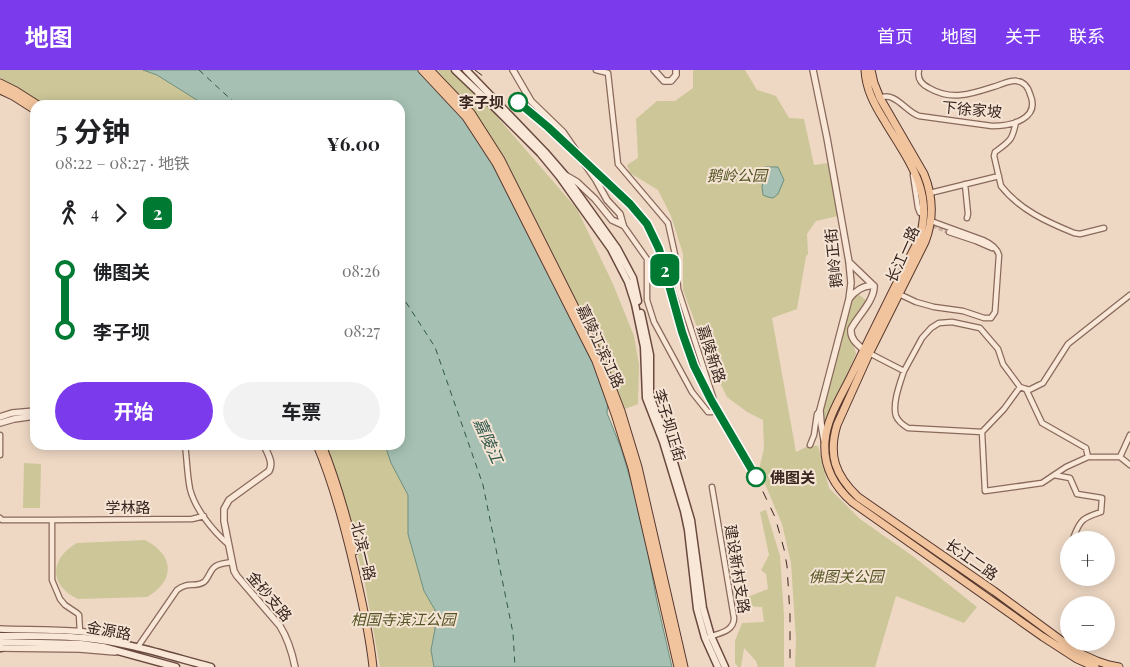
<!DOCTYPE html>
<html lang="zh">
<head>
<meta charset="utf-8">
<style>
  :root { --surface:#fff; --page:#f2f2f2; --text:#202124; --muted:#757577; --accent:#7c3aed }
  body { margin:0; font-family:"Playfair Display","Noto Sans SC",serif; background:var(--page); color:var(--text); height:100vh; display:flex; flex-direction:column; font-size:19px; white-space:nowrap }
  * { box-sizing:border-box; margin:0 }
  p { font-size:16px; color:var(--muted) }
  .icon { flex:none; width:28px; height:28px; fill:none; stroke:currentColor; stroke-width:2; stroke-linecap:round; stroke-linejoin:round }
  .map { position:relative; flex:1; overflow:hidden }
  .panel { position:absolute; left:30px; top:30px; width:375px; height:350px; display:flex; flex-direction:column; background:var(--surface); border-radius:15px; box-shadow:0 2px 12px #0003 }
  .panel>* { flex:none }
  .badge { padding:0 10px; border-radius:8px; font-size:18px; line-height:32px }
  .fabs { position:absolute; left:1060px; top:461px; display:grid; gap:10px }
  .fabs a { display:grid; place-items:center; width:55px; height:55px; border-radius:50%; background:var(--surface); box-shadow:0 2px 12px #0003; font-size:25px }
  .map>.badge { position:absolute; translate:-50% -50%; box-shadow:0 0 0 2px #fff }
  .legs { display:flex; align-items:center; gap:8px; height:55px; padding:0 25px; font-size:16px }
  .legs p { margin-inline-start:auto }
  .head { display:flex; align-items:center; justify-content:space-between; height:85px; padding:0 25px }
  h1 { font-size:28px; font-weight:700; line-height:38px }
  .cta { display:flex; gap:10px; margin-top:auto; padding:10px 25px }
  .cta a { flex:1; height:58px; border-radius:30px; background:var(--accent); color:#fff; font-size:20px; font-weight:700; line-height:58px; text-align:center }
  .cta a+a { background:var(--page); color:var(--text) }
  ul { padding:0 25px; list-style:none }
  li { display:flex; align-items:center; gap:18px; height:60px; font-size:19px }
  li i { display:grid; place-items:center; width:8px; height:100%; margin:0 6px; background:currentColor }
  li i::after { content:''; width:12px; height:12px; margin:-6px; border:4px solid; border-radius:50%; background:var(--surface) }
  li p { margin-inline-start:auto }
  li:first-child i { background:linear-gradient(#0000 50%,currentColor 0) }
  li:last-child i { background:linear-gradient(currentColor 50%,#0000 0) }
  header { display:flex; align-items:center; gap:30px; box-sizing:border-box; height:70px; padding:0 25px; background:var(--accent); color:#fff }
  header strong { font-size:24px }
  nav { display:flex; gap:28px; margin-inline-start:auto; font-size:18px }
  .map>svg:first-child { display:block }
  .green { fill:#ccc698 }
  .water { fill:#a6c1b3; stroke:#6d8f7f }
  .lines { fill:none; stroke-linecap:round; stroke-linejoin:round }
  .ferry { stroke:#2e584c; stroke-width:1; stroke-dasharray:6 5; stroke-linecap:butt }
  .minor-tunnel { stroke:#cab4a3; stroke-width:4.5; stroke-dasharray:4.5 2; stroke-linecap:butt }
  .minor-casing { stroke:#89695b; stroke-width:7 }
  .tertiary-casing { stroke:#89695b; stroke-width:8 }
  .secondary-casing { stroke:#6a4a3e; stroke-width:9 }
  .primary-casing { stroke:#56382f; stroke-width:9 }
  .minor { stroke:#f9e7d8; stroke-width:4.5 }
  .tertiary { stroke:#f9e7d8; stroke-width:5.5 }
  .secondary { stroke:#f9e7d8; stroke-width:6 }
  .primary { stroke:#f1c49d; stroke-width:7 }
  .rail { stroke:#39251f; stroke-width:1; stroke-dasharray:9 9; stroke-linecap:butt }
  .line-1-casing { stroke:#fff; stroke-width:11 }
  .line-1 { stroke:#007a33; stroke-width:8 }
  .stop-1-dot { fill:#fff; stroke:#007a33; stroke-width:2.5 }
  .labels { text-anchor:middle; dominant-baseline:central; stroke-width:4; stroke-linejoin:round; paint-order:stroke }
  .stop-label { font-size:15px; font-weight:bold; fill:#39251f; stroke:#f5e4d4; text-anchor:end }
  .street-label { font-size:15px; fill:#39251f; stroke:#f5e4d4 }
  .park-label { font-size:15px; font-style:italic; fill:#545525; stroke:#f5e4d4 }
  .water-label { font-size:16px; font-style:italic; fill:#2e584c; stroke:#f5e4d4 }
</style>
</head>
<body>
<header>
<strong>地图</strong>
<nav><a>首页</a><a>地图</a><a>关于</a><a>联系</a></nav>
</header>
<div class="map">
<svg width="1130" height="597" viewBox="0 0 1130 597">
  <rect width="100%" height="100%" fill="#eed8c4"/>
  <path class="green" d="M0,0h143l14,5 48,30h-162l-25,-16 -18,-9z
    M437,0h14l42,42 84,97 36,75 21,52 5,29 -1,39 -13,5 -23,-57 -97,-194 -30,-45z
    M693,0h52l12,20 19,6 13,22 15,1 10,46 15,-2 9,53 -22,5 -9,13 1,20 -2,2 -9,53 -25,9 24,134 14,-7 8,1 11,42 31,31 54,38 63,50 -13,16 -68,-27 -21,71h-80l1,-28 -5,-76 -9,-39 -23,-54 5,-22 -1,-28 -16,-8 -20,-15 -9,-18 7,-11 -6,-15 -12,1 -24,-64v-36l-12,-38 -13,-26 -28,-17 -3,-8 11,-7 -2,-39 21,-18h18l18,-13z
    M857,223l10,8 -19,33c2,7 7,12 8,20l-30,66 -4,-1v-9l28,-111z
    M325,375h60l6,18 17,32v39l16,57 11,19v19l-4,21 3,17h-54l-16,-88 -16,-62z
    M24,393l17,1 -1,44h-17z
    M766,440l14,46 4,60v51h-26l-2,-6 -12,-13 -3,19h-3l-3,-4v-22l7,-18 22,-1 -2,-15 -15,-1 -2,-8 23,-9 -2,-15 -5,-4 8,-15 -9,-43z
    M145,470c30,15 30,41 2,57l-69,2c-30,-14 -28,-41 -1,-56z"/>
  <path class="water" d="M143,0h277l29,21 60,93 100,196 -2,33 14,35 20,67 16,87 15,65h-238l-3,-17 4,-21v-19l-11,-19 -16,-57v-39l-17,-32 -6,-18h15v-340h-195l-48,-30z
    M765,97h13l6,13 -6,14 -5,4 -5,-1 -5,-2 -1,-8z"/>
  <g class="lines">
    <path class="ferry" d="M199,0l38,35
      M400,223l35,54 48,138 30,148 2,34"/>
    <path class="minor-tunnel" d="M923,147c7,8 16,11 26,15"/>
    <g class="minor-casing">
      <path id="minor" d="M596,0l12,3 10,91 50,59 8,36 2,30 35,108 1,13 -2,2h-4l-16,-20 -38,-70 -7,-22v-41l-24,-34
        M880,28c15,-7 26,14 39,18l73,10c19,0 49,-7 38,-32 -2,-7 -6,-12 -13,-13 -6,-1 -12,2 -18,4 -25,8 -46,17 -70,3 -8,-4 -12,-10 -10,-18
        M1016,52c-4,19 -6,19 -21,30l-1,4 7,30c19,24 46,36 73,47l6,1 24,-6
        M913,105l5,33 2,5
        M965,114l3,30 -1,4
        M930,123l69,-17
        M949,162l27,9 16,7
        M899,224l17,8 18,5 29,4 21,7h7l4,-6 4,-57c-2,-7 -9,-12 -16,-15l-52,-19
        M869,283l35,18 18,-33 9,-10 8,-5 13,-1 28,6 18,21 5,15 17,23 9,3 14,-7 25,-39 62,-49
        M904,301c-4,12 -12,33 -8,45 2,5 7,9 12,12l74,4 3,59 57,-8 24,-16 22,-10h32l10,8
        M1026,319l16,34 44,25 2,9
        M982,362l22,-23 16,-22
        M0,365v20
        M185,375c2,14 2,29 5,44 5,20 23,42 38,55
        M810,375l4,-10 3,-21 3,-4
        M1120,387l10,-22
        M1054,405l16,3 7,16 25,4 -1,14c-17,6 -20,6 -27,24
        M0,448l2,2h50
        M80,562l-1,-17 -2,-2 -12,-8 -5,-6 -8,-19v-60l140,-1 12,-3
        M709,567c11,-4 25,-6 25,-19l-22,-131
        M137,578l40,-58c11,-9 18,-2 27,-8 5,-4 6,-13 12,-16 4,-3 11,-3 16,-4"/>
    </g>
    <g class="tertiary-casing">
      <path id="tertiary" d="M513,0l18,31 32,31 33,48 11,20 13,14 3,11
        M654,0l10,11h7l5,-6v-5
        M813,0l14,68 22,124 2,21 -2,16 -29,111 1,13 3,17
        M565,105l12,7 18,17 17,21 11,5
        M849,192l25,24
        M849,229c5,-7 15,-15 25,-13
        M864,280c-7,-6 -14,-11 -13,-21 6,-12 24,-29 23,-43
        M0,347l12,-4 23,-2
        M0,353l14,-4 21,-3
        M264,375c3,8 10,17 5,26l-40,29 -5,9v12l10,50 3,5 43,50c8,13 12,26 15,41
        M0,559c36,2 93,-3 124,14
        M0,578l80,1 35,3"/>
    </g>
    <g class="secondary-casing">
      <path id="secondary" d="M455,0l39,37 46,46 19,23 52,73 17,33 7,22 9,43 2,51 17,44 21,69 4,19 9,79 8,29 13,29
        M466,0l79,82 19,22 53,74 16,30 5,23
        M641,243l9,42v41l18,46 23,78 12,88 8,28 14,31
        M0,566c27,0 57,-1 84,2 43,4 85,18 127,29
        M0,572l81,2 22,3 73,20
        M0,578h1"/>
    </g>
    <g class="primary-casing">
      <path id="primary" d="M422,0l44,47 30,46 100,198 19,53 17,54 46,199
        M430,0l41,43 30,47 100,199 20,52 17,56 46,200
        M865,0c1,19 9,34 19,50 23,39 51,71 35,119 -23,45 -45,90 -67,135 -10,21 -25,43 -27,67 -2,24 9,45 27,61l191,135 34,22 18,8
        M871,0l3,13 6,15 44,76c9,22 10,45 1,68l-56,112 -32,71c-9,30 -2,50 21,72l136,94 83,61 20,9 12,4 10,2
        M0,13l16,8 22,14
        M0,20l13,6 22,14
        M317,375c15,35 25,72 34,109 9,37 18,75 22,113
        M322,375c14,35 24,70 33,106"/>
    </g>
    <use href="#minor" class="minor"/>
    <use href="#tertiary" class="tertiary"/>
    <use href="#secondary" class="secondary"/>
    <use href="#primary" class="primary"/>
    <path class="rail" d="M475,0l13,10
      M548,57l83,76 16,22 6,12 10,24 19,71 12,34 17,34 45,77 19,40 9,32 3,17 3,49v52"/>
  </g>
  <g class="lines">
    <g class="line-1-casing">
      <path id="line-1" d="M518,32l30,25 82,77 17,20 12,25 23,83 12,34 17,34 45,77"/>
    </g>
    <use href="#line-1" class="line-1"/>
  </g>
  <g class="stop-1-dot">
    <circle cx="518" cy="32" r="9"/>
    <circle cx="756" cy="407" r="9"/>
  </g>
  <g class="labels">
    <g class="stop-label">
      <text x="504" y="32">李子坝</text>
      <text x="770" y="407" text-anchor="start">佛图关</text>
    </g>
    <g class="street-label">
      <text transform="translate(972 39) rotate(5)">下徐家坡</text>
      <text transform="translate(902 184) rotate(-66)">长江一路</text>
      <text transform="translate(833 188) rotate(-96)">鹅岭正街</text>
      <text transform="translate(601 276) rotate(65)">嘉陵江滨江路</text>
      <text transform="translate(712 284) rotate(72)">嘉陵新路</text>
      <text transform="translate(670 355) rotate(73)">李子坝正街</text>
      <text x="128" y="437">学林路</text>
      <text transform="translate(364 481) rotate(76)">北滨一路</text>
      <text transform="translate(972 489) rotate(35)">长江二路</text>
      <text transform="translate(738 499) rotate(81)">建设新村支路</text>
      <text transform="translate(270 526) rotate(50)">金砂支路</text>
      <text transform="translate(109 560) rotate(10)">金源路</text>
    </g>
    <g class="park-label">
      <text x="737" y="105">鹅岭公园</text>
      <text x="846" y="506">佛图关公园</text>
      <text x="403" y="549">相国寺滨江公园</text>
    </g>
    <g class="water-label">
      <text transform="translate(489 370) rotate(66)">嘉陵江</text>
    </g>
  </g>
</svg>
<div class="fabs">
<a>+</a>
<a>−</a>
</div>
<b class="badge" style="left:665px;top:200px;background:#007a33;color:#fff">2</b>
<section class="panel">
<div class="head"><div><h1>5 分钟</h1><p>08:22 – 08:27 · 地铁</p></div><b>¥6.00</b></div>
<div class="legs"><svg class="icon" aria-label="walk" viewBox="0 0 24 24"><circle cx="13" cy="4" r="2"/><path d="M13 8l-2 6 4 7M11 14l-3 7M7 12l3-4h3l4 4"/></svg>4<svg class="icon" aria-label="forward" viewBox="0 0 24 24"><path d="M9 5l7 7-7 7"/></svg><b class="badge" style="background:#007a33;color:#fff">2</b></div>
<ul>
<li><i style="color:#007a33"></i><b>佛图关</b><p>08:26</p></li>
<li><i style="color:#007a33"></i><b>李子坝</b><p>08:27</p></li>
</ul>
<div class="cta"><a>开始</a><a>车票</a></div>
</section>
</div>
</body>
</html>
